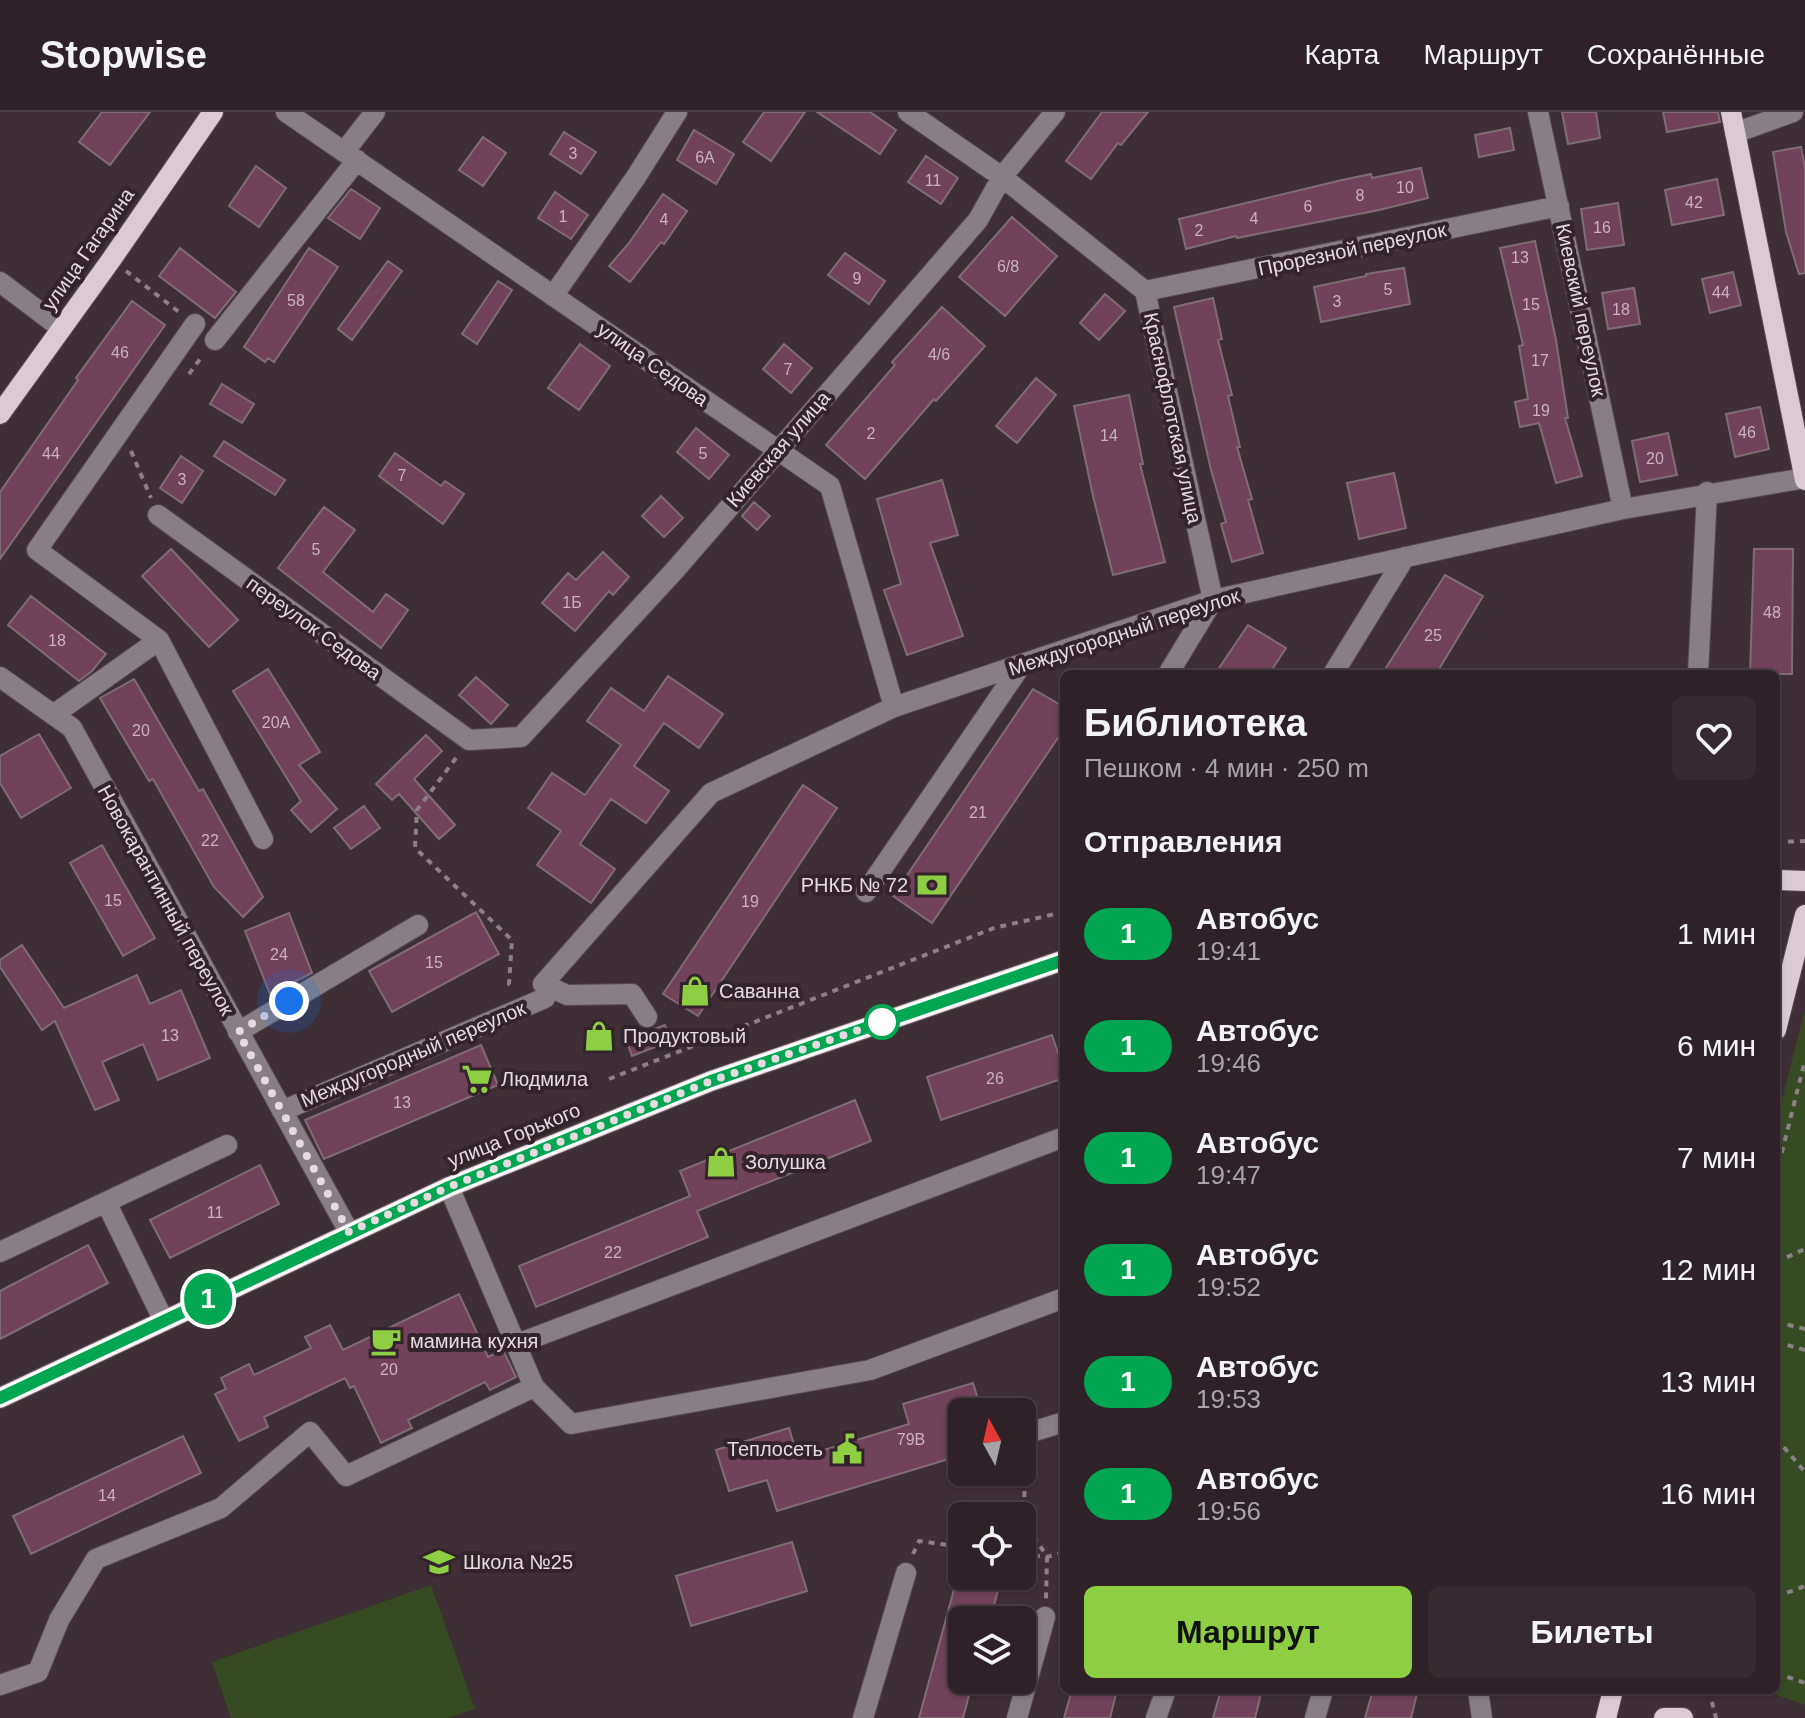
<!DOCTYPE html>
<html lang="ru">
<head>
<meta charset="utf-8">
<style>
  :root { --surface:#2e2228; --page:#362a30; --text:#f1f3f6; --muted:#a7a4a8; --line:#493f45; --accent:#8ece43 }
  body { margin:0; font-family:Arial,sans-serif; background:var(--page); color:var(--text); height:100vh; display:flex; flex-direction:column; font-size:30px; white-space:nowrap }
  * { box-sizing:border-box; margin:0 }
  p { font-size:26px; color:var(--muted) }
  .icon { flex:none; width:44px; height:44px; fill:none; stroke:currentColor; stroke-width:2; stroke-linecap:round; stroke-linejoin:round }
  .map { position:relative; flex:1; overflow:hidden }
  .sheet { position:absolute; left:1060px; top:558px; width:720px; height:1024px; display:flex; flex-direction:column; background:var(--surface); border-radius:12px; box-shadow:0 2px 6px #0004,0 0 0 2px var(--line) }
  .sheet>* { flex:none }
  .badge { padding:0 16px; border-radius:26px; font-size:28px; line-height:52px }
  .needle { width:52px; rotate:352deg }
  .fabs { position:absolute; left:948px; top:1286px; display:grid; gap:16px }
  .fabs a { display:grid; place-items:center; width:88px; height:88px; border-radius:12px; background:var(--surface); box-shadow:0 2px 6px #0004,0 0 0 2px var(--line); font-size:40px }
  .you { position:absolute; width:40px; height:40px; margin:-20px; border:6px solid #fff; border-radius:50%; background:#1a73e8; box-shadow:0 0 0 12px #1a73e833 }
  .map>.badge { position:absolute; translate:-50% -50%; box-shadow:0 0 0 4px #fff }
  h2 { padding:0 24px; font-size:30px; line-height:72px }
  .round { display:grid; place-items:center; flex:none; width:84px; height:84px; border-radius:12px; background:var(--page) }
  .headline { display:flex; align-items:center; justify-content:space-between; height:136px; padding:0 24px }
  h1 { font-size:38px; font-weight:600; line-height:60px }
  .button { display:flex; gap:16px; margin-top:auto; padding:16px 24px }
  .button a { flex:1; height:92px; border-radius:12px; background:var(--accent); color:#111; font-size:32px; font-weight:600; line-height:92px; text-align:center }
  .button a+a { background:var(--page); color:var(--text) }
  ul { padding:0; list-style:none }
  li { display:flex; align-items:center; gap:24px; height:112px; padding:0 24px }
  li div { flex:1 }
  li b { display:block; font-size:30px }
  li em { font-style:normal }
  li .badge { min-width:88px; font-weight:700; text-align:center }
  header { display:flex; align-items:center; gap:48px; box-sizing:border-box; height:112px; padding:0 40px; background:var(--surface); border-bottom:2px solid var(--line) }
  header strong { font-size:38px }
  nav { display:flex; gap:44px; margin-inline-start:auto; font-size:28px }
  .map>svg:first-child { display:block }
  .park { fill:#374b22 }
  .building { fill:#72415a; stroke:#7f6d75; stroke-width:2 }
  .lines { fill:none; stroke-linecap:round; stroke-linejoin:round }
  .minor-casing { stroke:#594a51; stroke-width:22 }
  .major-casing { stroke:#594a51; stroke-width:22 }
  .path { stroke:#8c7f85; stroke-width:4; stroke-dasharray:6 6; stroke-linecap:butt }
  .minor { stroke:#877f83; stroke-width:20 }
  .major { stroke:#dccad2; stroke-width:20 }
  .line-casing { stroke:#fff; stroke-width:18 }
  .line { stroke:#00a651; stroke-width:12 }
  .walk { stroke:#e4dadf; stroke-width:8; stroke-dasharray:0 14.4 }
  .stop-dot { fill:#fff; stroke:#00a651; stroke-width:4 }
  .labels { text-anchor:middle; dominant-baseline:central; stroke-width:8; stroke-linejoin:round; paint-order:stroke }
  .number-label { font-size:16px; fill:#c8b4be }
  .street-label { font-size:20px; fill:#e4dadf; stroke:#33242c }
  .poi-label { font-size:20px; fill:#e4dadf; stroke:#33242c; text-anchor:start }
</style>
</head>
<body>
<header>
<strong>Stopwise</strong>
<nav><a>Карта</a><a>Маршрут</a><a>Сохранённые</a></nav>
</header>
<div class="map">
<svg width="1805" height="1606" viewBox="0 0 1805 1606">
  <rect width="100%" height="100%" fill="#3e2e36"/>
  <path class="park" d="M1805,897v696l-42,-15h13v-566z
    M431,1473l44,124 -27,9h-217l-19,-56z"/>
  <path class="building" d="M102,0h48l-40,53 -31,-23z
    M764,0h41l-34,49 -28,-19z
    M817,0h53l26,18 -16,24z
    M1102,0h46l-27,33 -3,-2 -27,36 -25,-18z
    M1562,0h34l4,26 -32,6z
    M1663,0h55l2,10 -53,10z
    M1510,16l4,22 -35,7 -4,-22z
    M694,18l40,24 -18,30 -39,-24z
    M564,20l32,20 -15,22 -31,-20z
    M483,25l23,16 -23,33 -24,-16z
    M1801,35l4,21v105l-6,1 -13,-42 -13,-80z
    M926,44l32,22 -17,26 -33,-22z
    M256,54l30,22 -27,39 -30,-21z
    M1421,56l7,30 -49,12 -142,28 -1,-2 -50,13 -7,-30 163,-39 29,-6 1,4z
    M1717,67l7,36 -52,10 -7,-35z
    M351,77l29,19 -20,31 -32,-21z
    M555,80l33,23 -17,24 -33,-21z
    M663,82l24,17 -23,33 -3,-2 -31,40 -21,-16 20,-23z
    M1618,91l6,42 -37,5 -6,-41z
    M1012,105l45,39 -52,60 -46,-39z
    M1535,129l21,99 12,78h-3l17,58 -26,7 -17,-60 -19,4 -5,-25 13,-3 -9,-53 4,-1 -23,-97z
    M180,136l56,44 -21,26 -56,-42z
    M309,136l29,19 -64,95 -6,-4 -3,4 -21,-15z
    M845,141l40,28 -16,23 -41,-29z
    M388,149l14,10 -50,69 -14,-11z
    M1404,156l6,36 -89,18 -7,-35 52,-11v-2z
    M1733,160l8,33 -31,8 -8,-34z
    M498,169l14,9 -35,54 -15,-10z
    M1634,176l6,36 -32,5 -6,-36z
    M1105,182l20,17 -26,29 -19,-17z
    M1213,186l9,41 -4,1 14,55 -4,1 12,51h-3l15,52 -4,1 15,53 -31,9 -11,-38 5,-2 -15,-52 -37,-163z
    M132,189l33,24 -165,234v-67l78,-112 -2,-2z
    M942,195l43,39 -49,55 -2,-2 -69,80 -39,-34 69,-80 -3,-3z
    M580,232l30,22 -31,44 -31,-22z
    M784,232l28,24 -21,25 -28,-24z
    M1036,266l20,17 -39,48 -21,-17z
    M222,272l32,20 -12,19 -32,-19z
    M1129,283l14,69h-3l25,98 -52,13 -20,-79 -19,-90z
    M1760,295l9,42 -34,8 -9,-43z
    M696,316l33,27 -20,24 -32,-27z
    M1668,321l9,42 -37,7 -8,-41z
    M224,329l61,39 -10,15 -61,-39z
    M395,341l46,33 4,-5 19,13 -21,30 -64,-48z
    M181,344l22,15 -21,32 -22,-15z
    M1394,361l12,55 -47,11 -12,-56z
    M942,368l16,55 -28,8 33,93 -56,19 -23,-65 17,-6 -24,-85z
    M661,384l22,22 -19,19 -22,-21z
    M754,390l16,14 -13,14 -15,-14z
    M324,395l31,23 -32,42 50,40 13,-18 22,16 -27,38 -103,-80z
    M171,437l67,71 -29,27 -67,-71z
    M1754,437h39l-1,125h-42z
    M603,440l26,25 -16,18 -4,-4 -34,40 -33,-28 26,-30 8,7z
    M1445,463l38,21 -47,78h-54z
    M31,484l75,58 -14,17 -13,10 -71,-56z
    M1248,513l38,23 -17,26h-54z
    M268,557l52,83 -21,13 38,44 -26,23 -20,-22 10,-9 -68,-110z
    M668,564l55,38 -24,34 -35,-25 -30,43 35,25 -23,32 -35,-24 -31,45 35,25 -24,34 -54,-38 24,-34 -33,-23 24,-35 33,22 36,-50 -34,-24 24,-33 33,23z
    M476,565l32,28 -17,19 -32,-29z
    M134,567l65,112 4,-2 60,108 -20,20 -29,-30 -61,-108 -4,2 -49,-83z
    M1033,577l31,18v22l-132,194 -39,-27z
    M39,622l32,54 -50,30 -21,-35v-27z
    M426,623l16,16 -28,28 41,46 -16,14 -40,-45 -7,6 -16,-16z
    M803,673l34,23 -139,208 -35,-22z
    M364,694l16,22 -29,21 -17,-21z
    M102,733l53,93 -32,18 -53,-93z
    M476,800l23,42 -107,58 -23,-41z
    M289,801l23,60 -42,21 -25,-63z
    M22,833l42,63 73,-33 13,29 31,-14 29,68 -52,22 -15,-36 -41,18 17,38 -24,10 -40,-89 -13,9 -42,-63v-7z
    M665,913l6,16 -39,15 -6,-17z
    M1052,923l12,36v7l-123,42 -14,-43z
    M481,933l17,40 -174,74 -19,-39z
    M855,988l16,41 -174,70 11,26 -172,70 -17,-41 171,-70 -10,-25z
    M260,1053l19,39 -109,54 -20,-38z
    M88,1133l20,38 -108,56v-48z
    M459,1182l29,63 15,-7 13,27 -26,13 -5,-8 -77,38 4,8 -31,15 -27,-57 -4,2 -5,-10 -81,39 4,10 -29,14 -24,-47 11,-5 -5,-11 28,-14 5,11 57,-27 -6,-11 25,-12 13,25z
    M973,1271l9,29h-20v43l-185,56 -10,-31 -38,11 -13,-41 73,-22 9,30 111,-34 -6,-20z
    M183,1324l18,37 -170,81 -18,-38z
    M792,1430l15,49 -116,35 -15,-50z
    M959,1459l3,5h14l24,7 -10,37h-28v60h11l-10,38h-44z
    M1072,1578h45l-7,28h-46z
    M1221,1578h41l-7,28h-42z
    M1373,1578h45l-7,28h-46z"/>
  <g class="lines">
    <g class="minor-casing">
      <path id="minor" d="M286,0l544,374 64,221
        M908,0l94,65 143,114 68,309 -45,74
        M1538,0l85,397
        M1735,21l58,-21
        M344,40l31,-40
        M0,170l61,46
        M1145,179l414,-85
        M553,184l83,-119 41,-65
        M215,228l142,-180
        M158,403l311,225 52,-3 154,-167 303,-350 24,-43 53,-65
        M159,528l-122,-90 158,-226
        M1333,562l72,-117
        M1698,562l9,-182
        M0,565l72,51 277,504
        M53,603l106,-75 104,199
        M866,780l156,-228
        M647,905l-15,-23 -65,1 -24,-11 168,-191 183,-86 319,-107 410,-91 182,-31
        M238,920l180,-107
        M282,999l263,-113
        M449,1075l85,200 37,37 299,-54 194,-72
        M106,1090l57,117
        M0,1140l227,-107
        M517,1232l547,-207
        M1025,1322l39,-12
        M0,1573l38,-13 21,-52 37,-61 125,-51 89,-76 36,44 188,-89
        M1478,1578l4,28
        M863,1606l43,-145
        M1017,1606l28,-101
        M1156,1606l10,-28
        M1315,1606l8,-28"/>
    </g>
    <g class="major-casing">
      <path id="major" d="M1731,0l74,368
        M0,302l111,-154 102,-148
        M1776,768l29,1
        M1776,918l29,-115
        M0,1286l449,-211 262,-106 353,-121
        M1606,1606l7,-28
        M1664,1606h19"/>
    </g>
    <path class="path" d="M126,159l53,41
      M189,262l14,-19
      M131,339l20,47
      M456,646l-39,52 -2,38 97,92 -3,44 6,3
      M1776,730l29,-1
      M609,967l385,-151 70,-16
      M1776,1064l29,-116
      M1776,1150l29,-13
      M1776,1210l29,7
      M1776,1230l29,8
      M1776,1326l29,34
      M1025,1343l-1,65 23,37 -1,42
      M913,1442l6,-13 43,6
      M1022,1442l25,3 17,-5
      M1776,1485l29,-11
      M1776,1561l29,10
      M1709,1578l7,28"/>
    <use href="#minor" class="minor"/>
    <use href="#major" class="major"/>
  </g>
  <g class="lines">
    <g class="line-casing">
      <path id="line" d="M0,1286l449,-211 262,-106 353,-121"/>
    </g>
    <use href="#line" class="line"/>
    <path class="walk" d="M289,889l-51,31 111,200 100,-45 262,-106 171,-59"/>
  </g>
  <defs>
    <g id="bank-bare" transform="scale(2.4)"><path d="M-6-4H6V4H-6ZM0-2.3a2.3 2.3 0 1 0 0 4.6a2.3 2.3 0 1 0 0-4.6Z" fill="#8ece43" stroke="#33242c" stroke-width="2.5" paint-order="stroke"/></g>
    <g id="shop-bare" transform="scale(2.4)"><path d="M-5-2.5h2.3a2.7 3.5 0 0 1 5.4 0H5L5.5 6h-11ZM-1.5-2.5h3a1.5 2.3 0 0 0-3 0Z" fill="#8ece43" stroke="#33242c" stroke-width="2.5" paint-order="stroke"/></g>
    <g id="supermarket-bare" transform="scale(2.4)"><path d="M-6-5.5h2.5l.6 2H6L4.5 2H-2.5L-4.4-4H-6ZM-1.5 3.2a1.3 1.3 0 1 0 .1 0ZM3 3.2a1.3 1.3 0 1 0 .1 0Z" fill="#8ece43" stroke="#33242c" stroke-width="2.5" paint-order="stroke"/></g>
    <g id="cafe-bare" transform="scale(2.4)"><path d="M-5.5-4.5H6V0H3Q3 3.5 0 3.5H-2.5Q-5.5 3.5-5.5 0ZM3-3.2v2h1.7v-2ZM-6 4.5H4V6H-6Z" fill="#8ece43" stroke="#33242c" stroke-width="2.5" paint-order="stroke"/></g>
    <g id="civic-bare" transform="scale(2.4)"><path d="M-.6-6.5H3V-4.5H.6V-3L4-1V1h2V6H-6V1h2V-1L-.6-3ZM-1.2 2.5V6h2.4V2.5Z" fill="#8ece43" stroke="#33242c" stroke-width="2.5" paint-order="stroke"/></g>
    <g id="school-bare" transform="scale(2.4)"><path d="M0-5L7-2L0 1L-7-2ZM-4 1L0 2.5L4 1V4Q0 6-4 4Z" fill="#8ece43" stroke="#33242c" stroke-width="2.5" paint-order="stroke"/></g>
  </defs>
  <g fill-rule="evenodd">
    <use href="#bank-bare" x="932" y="773"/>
    <use href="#shop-bare" x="695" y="879"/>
    <use href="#shop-bare" x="599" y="924"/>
    <use href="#supermarket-bare" x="477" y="967"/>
    <use href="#shop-bare" x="721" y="1050"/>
    <use href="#cafe-bare" x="386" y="1229"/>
    <use href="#civic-bare" x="847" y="1337"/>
    <use href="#school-bare" x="439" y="1450"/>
  </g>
  <circle class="stop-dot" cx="882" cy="910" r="16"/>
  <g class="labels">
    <g class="number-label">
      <text x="573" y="41">3</text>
      <text x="705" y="45">6А</text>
      <text x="933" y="68">11</text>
      <text x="1405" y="75">10</text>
      <text x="1360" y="83">8</text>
      <text x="1694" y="90">42</text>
      <text x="1308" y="94">6</text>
      <text x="563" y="104">1</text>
      <text x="1254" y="106">4</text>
      <text x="664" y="107">4</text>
      <text x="1602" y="115">16</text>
      <text x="1199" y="118">2</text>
      <text x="1520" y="145">13</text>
      <text x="1008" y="154">6/8</text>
      <text x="857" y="166">9</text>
      <text x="1388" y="177">5</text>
      <text x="1721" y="180">44</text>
      <text x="296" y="188">58</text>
      <text x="1337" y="189">3</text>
      <text x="1531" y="192">15</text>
      <text x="1621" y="197">18</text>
      <text x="120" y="240">46</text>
      <text x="939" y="242">4/6</text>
      <text x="1540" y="248">17</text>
      <text x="788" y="257">7</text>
      <text x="1541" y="298">19</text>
      <text x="1747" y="320">46</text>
      <text x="871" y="321">2</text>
      <text x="1109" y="323">14</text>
      <text x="51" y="341">44</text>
      <text x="703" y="341">5</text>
      <text x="1655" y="346">20</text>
      <text x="402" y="363">7</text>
      <text x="182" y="367">3</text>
      <text x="316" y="437">5</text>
      <text x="572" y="490">1Б</text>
      <text x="1772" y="500">48</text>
      <text x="1433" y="523">25</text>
      <text x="57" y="528">18</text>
      <text x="276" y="610">20А</text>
      <text x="141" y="618">20</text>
      <text x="978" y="700">21</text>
      <text x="210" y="728">22</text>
      <text x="113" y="788">15</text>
      <text x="750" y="789">19</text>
      <text x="279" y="842">24</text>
      <text x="434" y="850">15</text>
      <text x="170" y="923">13</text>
      <text x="995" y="966">26</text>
      <text x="402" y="990">13</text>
      <text x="215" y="1100">11</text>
      <text x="613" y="1140">22</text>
      <text x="389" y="1257">20</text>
      <text x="911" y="1327">79В</text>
      <text x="107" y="1383">14</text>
    </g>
    <g class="street-label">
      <text transform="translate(88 137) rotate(-55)">улица Гагарина</text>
      <text transform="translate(1352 137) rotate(-12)">Прорезной переулок</text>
      <text transform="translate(1581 198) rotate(78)">Киевский переулок</text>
      <text transform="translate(653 252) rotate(35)">улица Седова</text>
      <text transform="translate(1173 306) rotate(78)">Краснофлотская улица</text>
      <text transform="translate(778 337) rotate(-49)">Киевская улица</text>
      <text transform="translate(314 516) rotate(36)">переулок Седова</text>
      <text transform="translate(1124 520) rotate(-18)">Междугородный переулок</text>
      <text transform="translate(166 788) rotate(61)">Новокарантинный переулок</text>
      <text transform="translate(413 942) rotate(-23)">Междугородный переулок</text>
      <text transform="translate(514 1023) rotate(-22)">улица Горького</text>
    </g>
    <g class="poi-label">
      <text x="908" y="773" text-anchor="end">РНКБ № 72</text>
      <text x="719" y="879">Саванна</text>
      <text x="623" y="924">Продуктовый</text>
      <text x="501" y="967">Людмила</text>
      <text x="745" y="1050">Золушка</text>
      <text x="410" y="1229">мамина кухня</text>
      <text x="823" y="1337" text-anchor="end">Теплосеть</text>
      <text x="463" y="1450">Школа №25</text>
    </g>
  </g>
</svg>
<div class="fabs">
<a><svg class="needle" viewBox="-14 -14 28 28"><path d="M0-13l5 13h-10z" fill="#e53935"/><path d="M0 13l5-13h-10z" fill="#a7a4a8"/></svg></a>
<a><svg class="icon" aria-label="locate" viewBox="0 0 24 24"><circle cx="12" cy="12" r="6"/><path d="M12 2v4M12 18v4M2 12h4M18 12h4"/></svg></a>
<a><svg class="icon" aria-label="layers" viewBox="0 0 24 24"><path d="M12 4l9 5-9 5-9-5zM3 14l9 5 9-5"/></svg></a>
</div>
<div class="you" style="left:289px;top:889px"></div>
<b class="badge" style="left:208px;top:1187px;background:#00a651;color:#fff">1</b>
<section class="sheet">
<div class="headline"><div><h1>Библиотека</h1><p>Пешком · 4 мин · 250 m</p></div><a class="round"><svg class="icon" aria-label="heart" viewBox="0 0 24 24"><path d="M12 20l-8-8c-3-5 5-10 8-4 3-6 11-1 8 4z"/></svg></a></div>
<h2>Отправления</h2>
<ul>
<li><span class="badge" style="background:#00a651;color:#fff">1</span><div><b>Автобус</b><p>19:41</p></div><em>1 мин</em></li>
<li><span class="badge" style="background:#00a651;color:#fff">1</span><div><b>Автобус</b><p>19:46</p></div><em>6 мин</em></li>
<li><span class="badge" style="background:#00a651;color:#fff">1</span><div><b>Автобус</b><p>19:47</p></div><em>7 мин</em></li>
<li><span class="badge" style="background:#00a651;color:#fff">1</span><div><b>Автобус</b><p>19:52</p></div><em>12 мин</em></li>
<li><span class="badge" style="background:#00a651;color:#fff">1</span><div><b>Автобус</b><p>19:53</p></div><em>13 мин</em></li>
<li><span class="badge" style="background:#00a651;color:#fff">1</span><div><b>Автобус</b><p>19:56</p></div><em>16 мин</em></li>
</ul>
<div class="button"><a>Маршрут</a><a>Билеты</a></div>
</section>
</div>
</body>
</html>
